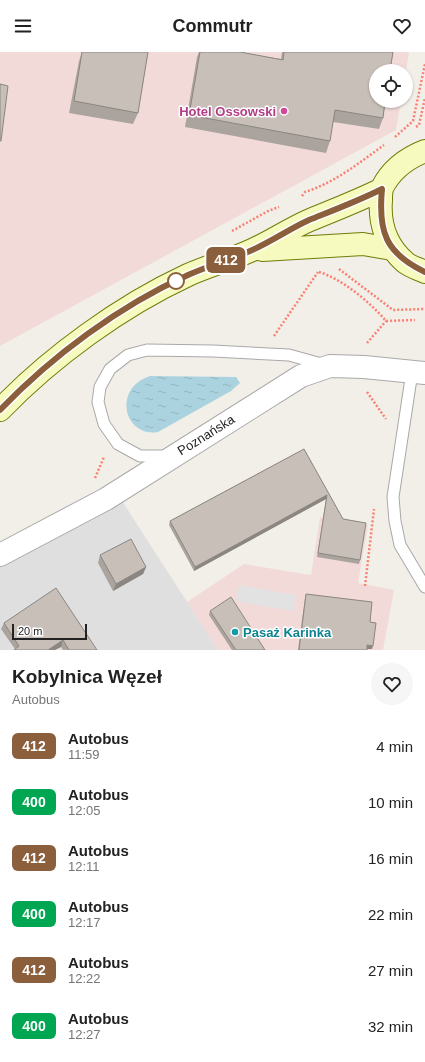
<!DOCTYPE html>
<html lang="pl">
<head>
<meta charset="utf-8">
<style>
  :root { --surface:#fff; --page:#f6f6f6; --text:#222; --muted:#767676 }
  body { margin:0; font-family:Helvetica,sans-serif; background:var(--page); color:var(--text); height:100vh; display:flex; flex-direction:column; font-size:15px; white-space:nowrap }
  * { box-sizing:border-box; margin:0 }
  p { font-size:13px; color:var(--muted) }
  .icon { flex:none; width:22px; height:22px; fill:none; stroke:currentColor; stroke-width:2; stroke-linecap:round; stroke-linejoin:round }
  .map { position:relative; height:598px; overflow:hidden }
  .details { display:flex; flex-direction:column; background:var(--surface); flex:1 }
  .details>* { flex:none }
  .badge { padding:0 8px; border-radius:6px; font-size:14px; line-height:26px }
  .tools { position:absolute; left:369px; top:12px; display:grid; gap:8px }
  .tools a { display:grid; place-items:center; width:44px; height:44px; border-radius:50%; background:var(--surface); box-shadow:0 1px 3px #0004; font-size:20px }
  .scale { position:absolute; left:12px; bottom:10px; width:75px; box-sizing:border-box; padding-left:4px; border:2px solid #222; border-top:0; font-size:11px; line-height:14px; white-space:nowrap; color:#222; -webkit-text-stroke:3px #fff; paint-order:stroke }
  .map>.badge { position:absolute; translate:-50% -50%; box-shadow:0 0 0 2px #fff }
  .round { display:grid; place-items:center; flex:none; width:42px; height:42px; border-radius:21px; background:var(--page) }
  .overview { display:flex; align-items:center; justify-content:space-between; height:68px; padding:0 12px }
  h1 { font-size:19px; font-weight:700; line-height:30px }
  ul { padding:0; list-style:none }
  li { display:flex; align-items:center; gap:12px; height:56px; padding:0 12px }
  li div { flex:1 }
  li b { display:block; font-size:15px }
  li em { font-style:normal }
  li .badge { min-width:44px; font-weight:700; text-align:center }
  header { display:flex; justify-content:space-between; align-items:center; height:52px; padding:0 12px; background:var(--surface); font-size:18px; font-weight:700 }
  .map>svg:first-child { display:block }
  .residential { fill:#e0dfdf }
  .commercial { fill:#f2dad9 }
  .parking { fill:#e2e2e2 }
  .water { fill:url(#water-ripples) }
  .lines { fill:none; stroke-linecap:round; stroke-linejoin:round }
  .lane-casing { stroke:#a9a9a9; stroke-width:13 }
  .street-casing { stroke:#a9a9a9; stroke-width:24 }
  .secondary-casing { stroke:#707d05; stroke-width:24 }
  .path { stroke:#fa8072; stroke-width:2.5; stroke-dasharray:2 2; stroke-linecap:butt }
  .lane { stroke:#fff; stroke-width:11 }
  .street { stroke:#fff; stroke-width:22 }
  .secondary { stroke:#f7fabf; stroke-width:22 }
  .wall { fill:#aba49e }
  .shaded-wall { fill:#8b8681 }
  .building { fill:#c7bfb8; stroke:#8b8681 }
  .line-casing { stroke:#fff; stroke-width:9 }
  .line { stroke:#8b5e3c; stroke-width:6 }
  .hotel-dot { fill:#d1479c; stroke:#fff; stroke-width:1.5 }
  .stop-dot { fill:#fff; stroke:#8b5e3c; stroke-width:2 }
  .culture-dot { fill:#0f9aa8; stroke:#fff; stroke-width:1.5 }
  .labels { text-anchor:middle; dominant-baseline:central; stroke-width:3; stroke-linejoin:round; paint-order:stroke }
  .hotel-label { font-size:13px; font-weight:bold; fill:#b23c85; stroke:#fff; text-anchor:end }
  .street-label { font-size:13px; fill:#222; stroke:#fff }
  .culture-label { font-size:13px; font-weight:bold; fill:#0d838f; stroke:#fff; text-anchor:start }
</style>
</head>
<body>
<header><svg class="icon" aria-label="menu" viewBox="0 0 24 24"><path d="M4 6h16M4 12h16M4 18h16"/></svg>Commutr<svg class="icon" aria-label="heart" viewBox="0 0 24 24"><path d="M12 20l-8-8c-3-5 5-10 8-4 3-6 11-1 8 4z"/></svg></header>
<div class="map">
<svg width="425" height="598" viewBox="0 0 425 598">
  <defs>
    <pattern id="water-ripples" width="26" height="14" patternUnits="userSpaceOnUse"><rect width="26" height="14" fill="#aad3df"/><path d="M2 4q2-2 4 0t4 0M15 11q2-2 4 0t4 0" fill="none" stroke="#92b5bf"/></pattern>
  </defs>
  <rect width="100%" height="100%" fill="#f2efe9"/>
  <path class="residential" d="M122,449l96,149h-218v-85z"/>
  <path class="commercial" d="M0,0h409l-3,19h-30v30h25l-5,29 -396,216z
    M320,465l48,8 -10,58 36,7 -11,60h-165l-31,-48 57,-38 67,11z"/>
  <path class="parking" d="M239,533l57,10 -3,16 -57,-10z"/>
  <path class="water" d="M150,324l86,1 4,6 -9,8 -73,41c-33,6 -47,-43 -8,-56z"/>
  <g class="lines">
    <g class="lane-casing">
      <path id="lane" d="M412,320l-19,125 2,24 5,24 25,42
        M168,404h-28l-22,-12 -14,-20 -6,-22 2,-15 10,-18 18,-14 19,-5 66,1 76,4 36,10"/>
    </g>
    <g class="street-casing">
      <path id="street" d="M0,503l106,-56 195,-123 29,-10 34,1 61,6"/>
    </g>
    <g class="secondary-casing">
      <path id="secondary" d="M425,99c-18,7 -34,19 -43,37 -1,4 -1,8 -1,12 -2,24 6,47 25,63 5,4 13,6 19,9
        M262,198l101,-6 29,5
        M0,358c51,-53 121,-104 188,-135 20,-9 42,-15 62,-24 21,-9 39,-22 60,-31 24,-10 48,-19 72,-31"/>
    </g>
    <path class="path" d="M416,75l3,-2 6,-27
      M395,85l18,-16 12,-57
      M302,144l3,-4c29,-9 54,-29 79,-47
      M232,179l36,-20 11,-4
      M339,217l54,41 32,-1
      M319,220c23,7 51,30 67,49l29,-1
      M274,284l44,-64
      M367,291l19,-22
      M367,340l19,27
      M95,426l9,-21
      M365,534l9,-77"/>
    <use href="#lane" class="lane"/>
    <use href="#street" class="street"/>
    <use href="#secondary" class="secondary"/>
  </g>
  <path class="wall" d="M82,0h66l-10,61 -5,11 -64,-11 10,-52z
    M199,0h41l41,7 1,-7h111l-10,66 -4,11 -46,-7 -3,19 -4,12 -141,-26 12,-70z
    M304,397l39,70 17,41 -1,4 -42,-7 9,-58 -132,72 -25,-46 1,-4z
    M100,503l46,12 -3,7 -30,17 -15,-28z
    M306,542l64,28 2,27h-5v1h-69l7,-52z
    M210,559l55,39h-33l-23,-35z
    M4,571l93,27h-34l-2,-3 -46,2 -14,-20z"/>
  <path class="shaded-wall" d="M327,443l-1,4 -132,72 1,-4z
    M146,515l-3,7 -30,17 3,-7z
    M63,588l-2,7 -6,3h-7z
    M367,593l6,1 -1,3h-6z"/>
  <path class="building" d="M82,0h66l-10,61 -64,-12z
    M200,0h40l43,8 1,-8h109l-3,19h-14v30h9l-2,17 -48,-8 -5,31 -141,-26z
    M0,32l8,2 -7,55h-1z
    M304,397l39,70 23,4 -6,37 -42,-7 9,-58 -132,72 -25,-46z
    M131,487l15,28 -30,17 -16,-29z
    M56,536l41,62h-28l-6,-10 -15,10h-34l5,-4 -15,-23z
    M306,542l66,8 -2,20 6,1 -3,23 -6,-1v5h-68z
    M231,545l34,53h-29l-26,-39z"/>
  <g class="lines">
    <g class="line-casing">
      <path id="line" d="M0,358c52,-54 119,-104 188,-135 20,-9 42,-15 62,-24 21,-9 39,-22 59,-31 25,-10 49,-19 73,-31 -4,42 3,64 43,83"/>
    </g>
    <use href="#line" class="line"/>
  </g>
  <circle class="hotel-dot" cx="284" cy="59" r="4"/>
  <circle class="stop-dot" cx="176" cy="229" r="8"/>
  <circle class="culture-dot" cx="235" cy="580" r="4"/>
  <g class="labels">
    <g class="hotel-label">
      <text x="276" y="59">Hotel Ossowski</text>
    </g>
    <g class="street-label">
      <text transform="translate(206 383) rotate(-32)">Poznańska</text>
    </g>
    <g class="culture-label">
      <text x="243" y="580">Pasaż Karinka</text>
    </g>
  </g>
</svg>
<div class="tools">
<a><svg class="icon" aria-label="locate" viewBox="0 0 24 24"><circle cx="12" cy="12" r="6"/><path d="M12 2v4M12 18v4M2 12h4M18 12h4"/></svg></a>
</div>
<div class="scale">20 m</div>
<b class="badge" style="left:226px;top:208px;background:#8b5e3c;color:#fff">412</b>
</div>
<section class="details">
<div class="overview"><div><h1>Kobylnica Węzeł</h1><p>Autobus</p></div><a class="round"><svg class="icon" aria-label="heart" viewBox="0 0 24 24"><path d="M12 20l-8-8c-3-5 5-10 8-4 3-6 11-1 8 4z"/></svg></a></div>
<ul>
<li><span class="badge" style="background:#8b5e3c;color:#fff">412</span><div><b>Autobus</b><p>11:59</p></div><em>4 min</em></li>
<li><span class="badge" style="background:#00a651;color:#fff">400</span><div><b>Autobus</b><p>12:05</p></div><em>10 min</em></li>
<li><span class="badge" style="background:#8b5e3c;color:#fff">412</span><div><b>Autobus</b><p>12:11</p></div><em>16 min</em></li>
<li><span class="badge" style="background:#00a651;color:#fff">400</span><div><b>Autobus</b><p>12:17</p></div><em>22 min</em></li>
<li><span class="badge" style="background:#8b5e3c;color:#fff">412</span><div><b>Autobus</b><p>12:22</p></div><em>27 min</em></li>
<li><span class="badge" style="background:#00a651;color:#fff">400</span><div><b>Autobus</b><p>12:27</p></div><em>32 min</em></li>
</ul>
</section>
</body>
</html>
